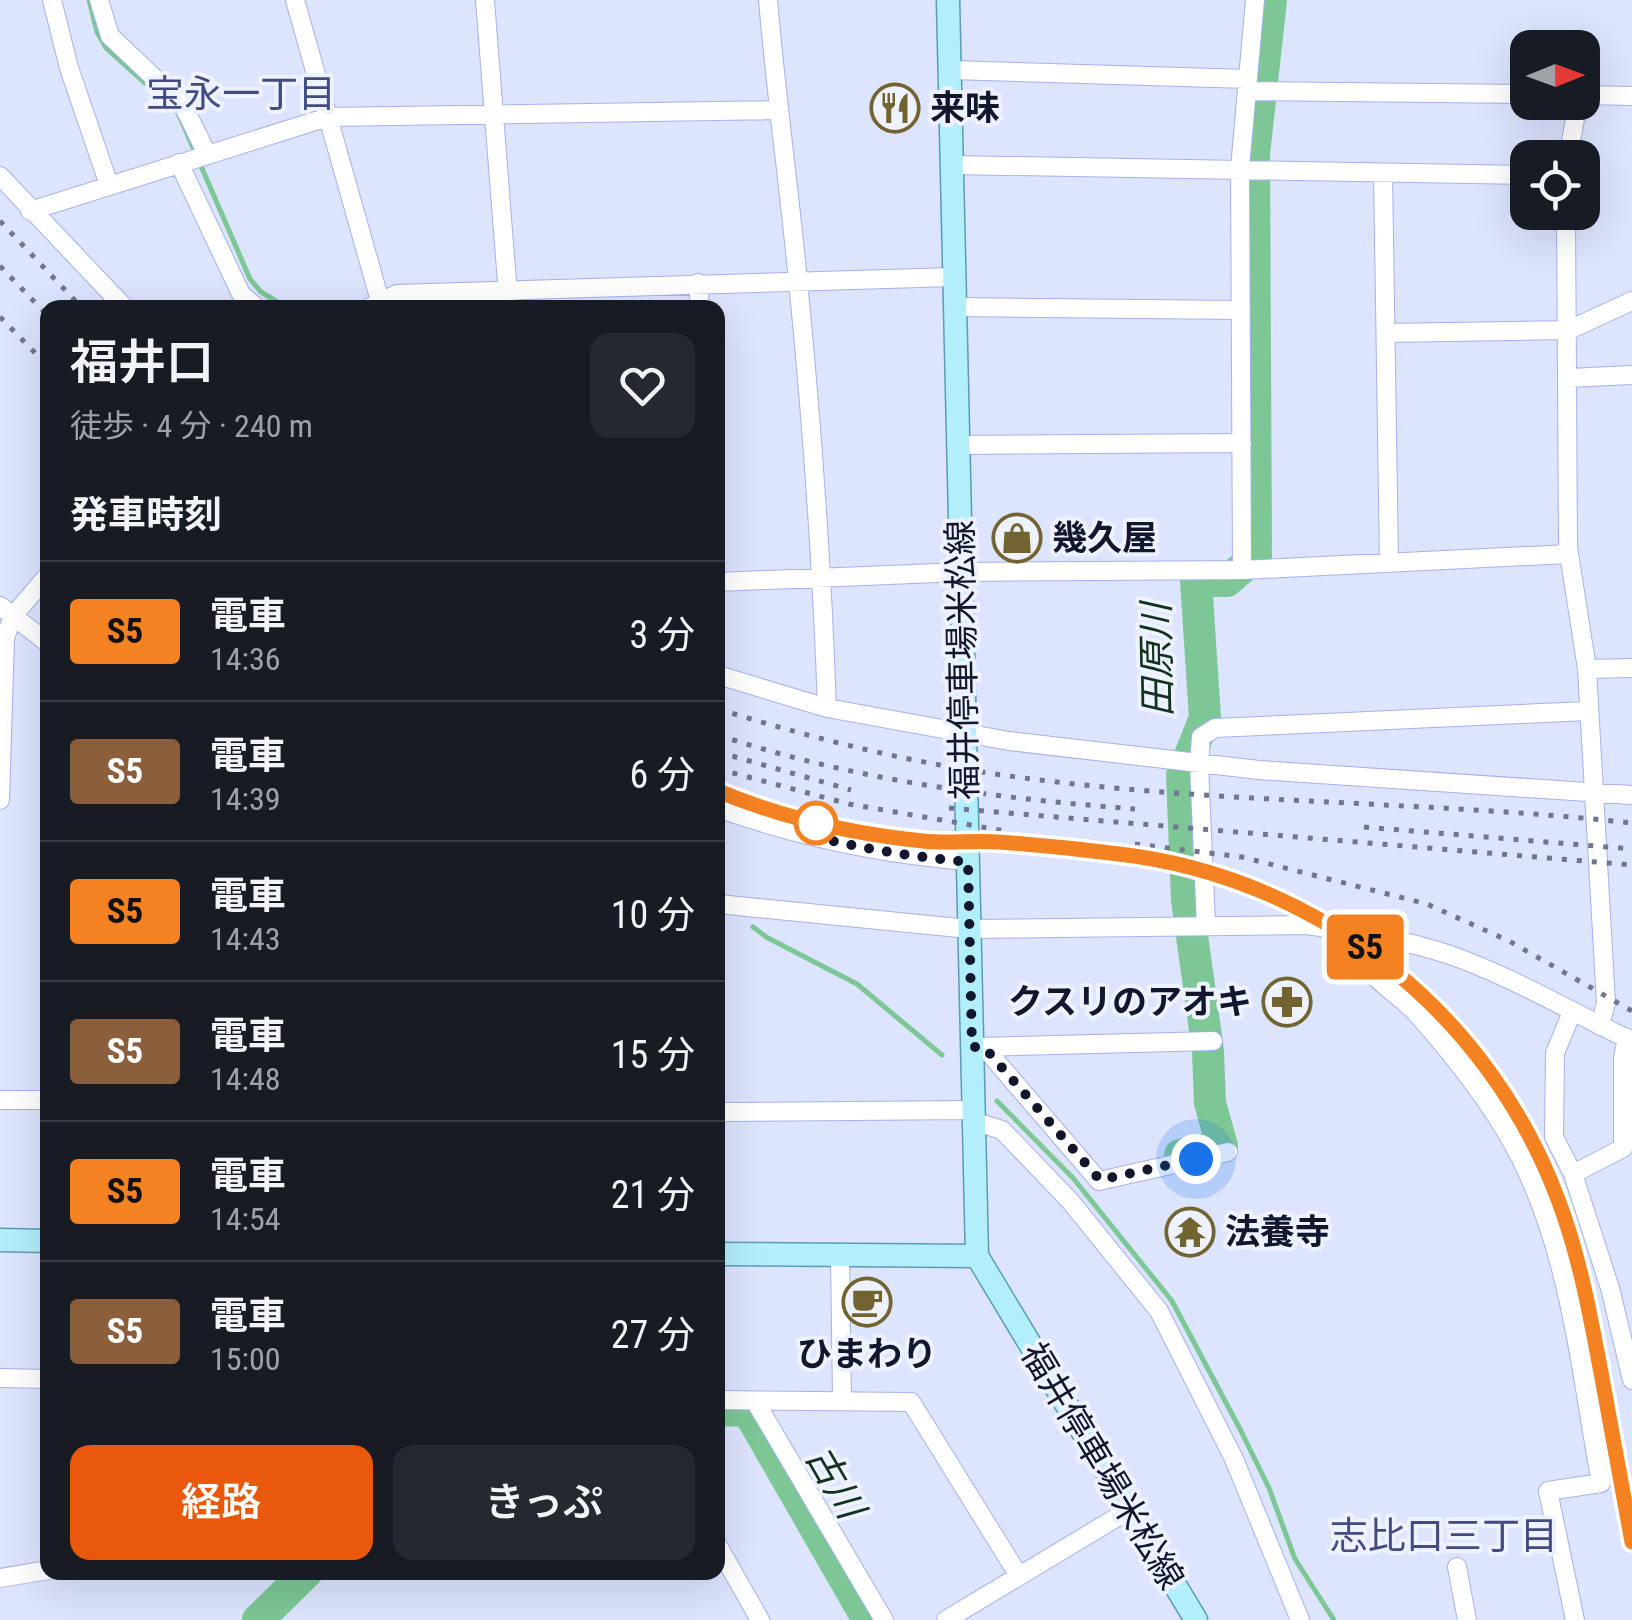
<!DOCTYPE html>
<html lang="ja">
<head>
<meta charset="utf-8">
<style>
  :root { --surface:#171b24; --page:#242831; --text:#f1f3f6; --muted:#9ea1a6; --line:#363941; --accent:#ea580c }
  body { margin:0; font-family:"Roboto Condensed","Noto Sans JP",sans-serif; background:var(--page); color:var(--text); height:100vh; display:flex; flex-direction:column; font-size:38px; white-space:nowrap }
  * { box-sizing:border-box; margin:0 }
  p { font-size:32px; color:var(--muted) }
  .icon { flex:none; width:55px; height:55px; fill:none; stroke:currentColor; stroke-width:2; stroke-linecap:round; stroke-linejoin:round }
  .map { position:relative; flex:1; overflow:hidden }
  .drawer { position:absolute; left:40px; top:300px; width:685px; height:1280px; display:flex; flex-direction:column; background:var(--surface); border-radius:20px; box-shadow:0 10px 40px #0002 }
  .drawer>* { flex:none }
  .badge { padding:0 20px; border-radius:8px; font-size:35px; line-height:65px }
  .needle { width:65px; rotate:89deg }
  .tools { position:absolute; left:1510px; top:30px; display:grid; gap:20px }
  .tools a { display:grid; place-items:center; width:90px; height:90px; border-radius:20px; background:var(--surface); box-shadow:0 10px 40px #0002; font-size:50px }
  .you { position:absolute; width:50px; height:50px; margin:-25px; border:8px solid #fff; border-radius:50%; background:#1a73e8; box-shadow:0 0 0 15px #1a73e833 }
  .map>.badge { position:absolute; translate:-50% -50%; box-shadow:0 0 0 5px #fff }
  h2 { padding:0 30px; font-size:38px; line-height:90px }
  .round { display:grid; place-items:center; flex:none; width:105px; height:105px; border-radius:20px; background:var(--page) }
  .summary { display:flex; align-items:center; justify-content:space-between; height:170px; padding:0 30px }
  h1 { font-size:48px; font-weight:600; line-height:75px }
  .primary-button { display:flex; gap:20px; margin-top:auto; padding:20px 30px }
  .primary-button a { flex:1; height:115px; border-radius:20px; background:var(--accent); color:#fff; font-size:40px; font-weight:600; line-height:115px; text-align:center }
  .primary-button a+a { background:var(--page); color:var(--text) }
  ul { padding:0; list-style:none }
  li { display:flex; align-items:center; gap:30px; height:140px; padding:0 30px; border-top:2px solid var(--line) }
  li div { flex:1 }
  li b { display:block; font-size:38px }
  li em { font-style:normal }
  li .badge { min-width:110px; font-weight:700; text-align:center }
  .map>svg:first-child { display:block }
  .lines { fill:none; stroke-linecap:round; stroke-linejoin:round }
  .stream { stroke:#7cc795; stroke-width:5 }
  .river { stroke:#7cc795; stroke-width:32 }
  .minor-casing { stroke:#a4b2f0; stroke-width:20 }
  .major-casing { stroke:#5a9cb2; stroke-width:25 }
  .minor { stroke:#fff; stroke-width:18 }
  .major { stroke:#b3eefb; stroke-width:22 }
  .rail { stroke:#70768e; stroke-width:5; stroke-dasharray:5 10; stroke-linecap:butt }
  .line-casing { stroke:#fff; stroke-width:22 }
  .line { stroke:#f58220; stroke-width:15 }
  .walk { stroke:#12172d; stroke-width:10; stroke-dasharray:0 18 }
  .stop-dot { fill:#fff; stroke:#f58220; stroke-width:5 }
  .labels { text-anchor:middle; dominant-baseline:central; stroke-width:8; stroke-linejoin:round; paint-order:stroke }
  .poi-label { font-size:35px; font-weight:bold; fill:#12172d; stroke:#eef2ff; text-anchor:start }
  .street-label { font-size:35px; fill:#12172d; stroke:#eef2ff }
  .neighbourhood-label { font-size:38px; fill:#424c81; stroke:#eef2ff }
  .water-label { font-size:38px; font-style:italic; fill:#11321e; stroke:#eef2ff }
</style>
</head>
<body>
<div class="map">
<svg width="1632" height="1620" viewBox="0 0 1632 1620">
  <rect width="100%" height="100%" fill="#dde4fe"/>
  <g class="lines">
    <path class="stream" d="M89,0l8,32 9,16 72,65 72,166 11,13 26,16
      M753,927l13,10 91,47 85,71
      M997,1101l76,77 99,123 69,130 28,57 26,71 39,61"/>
    <path class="river" d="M1180,1155l42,-9 -12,-43 -2,-52 -21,-151 -5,-125 23,-57 -9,-137h31l29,-25 -2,-402 17,-154
      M718,1410l30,1 120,209
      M258,1620l49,-48"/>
    <g class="minor-casing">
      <path id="minor" d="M52,0l17,68 40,117
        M99,0l11,36 73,69 24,49
        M295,0l85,301
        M485,0l24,308
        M768,0c8,94 21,187 30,281 14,142 24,285 29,427
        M950,70l298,9
        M1247,91l281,3
        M1582,95l50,1
        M1568,158l10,-56
        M179,163l62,131 16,14
        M952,165l576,10
        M1383,173l6,390
        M0,176l125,132
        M30,211l298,-94 449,-7
        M1566,212l2,335 19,122 19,334 -6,23
        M698,283l2,25
        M955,307l286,3
        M368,308l29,-14 557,-17
        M1386,333l183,-3 63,-29
        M1569,378l63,-3
        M958,445l284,-2
        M1242,570l-2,-402 15,-168
        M718,582l243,-10 281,-2 327,-16
        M0,606l48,37
        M1587,669l45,-1
        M718,675l109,33 182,33 250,29 373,25
        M0,800l5,-162 8,-22 35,-41
        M718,808c81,29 164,46 250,53
        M718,904l251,25 337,-4c49,6 96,14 144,30 63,22 121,57 182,86
        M1206,925l-7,-161 2,-27 14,-9 372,-17
        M1355,930c3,12 5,26 12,37 12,18 35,30 50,47 32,36 63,75 88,116 64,105 74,235 96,353l-53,8 27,129
        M1572,1012l-17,41 -1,84 19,37 37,114 22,92
        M977,1047l236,-6
        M984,1047l115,134 129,-29
        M0,1100h48
        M718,1112l255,-2
        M973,1121l29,9 69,72 88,109 75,148 66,161
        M1573,1174l50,-26v-90l4,-20
        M840,1255l2,146
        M0,1378l48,1
        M718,1400l193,2 108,174
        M755,1401l129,219
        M718,1546l42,74
        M1457,1567l10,53
        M0,1578l48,-8
        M946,1620l183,-110"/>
    </g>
    <g class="major-casing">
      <path id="major" d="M948,0l29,1256 219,364
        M0,1240l48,1
        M718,1254l259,2"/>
    </g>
    <use href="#minor" class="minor"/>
    <use href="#major" class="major"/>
    <path class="rail" d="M0,221l82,87
      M0,266l48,50
      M0,317l48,49
      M718,709c84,26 169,48 257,62 217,34 439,28 657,52
      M718,735c135,45 275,63 417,74
      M718,752l133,38
      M718,769l131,35 162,28
      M718,791c65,27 135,43 205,50 25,3 51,0 76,1 40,3 80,7 120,12 200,23 371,161 440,348 40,106 52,229 73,340
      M949,808l683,57
      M1364,827l268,22
      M1135,844l107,13 185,47 82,37 123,70"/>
  </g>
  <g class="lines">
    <g class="line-casing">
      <path id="line" d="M718,791c65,27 135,43 205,50 25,3 50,-1 76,1 40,3 80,7 120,12 200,23 371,160 440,348 21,56 32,117 43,176 10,55 20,109 30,164"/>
    </g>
    <use href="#line" class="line"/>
    <path class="walk" d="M816,823l-4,13c51,13 103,21 156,26l4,185h12l116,133 96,-21"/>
  </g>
  <defs>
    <g id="restaurant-ring" transform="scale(2.5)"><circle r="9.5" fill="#eef2ff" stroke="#726431" stroke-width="1.5"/><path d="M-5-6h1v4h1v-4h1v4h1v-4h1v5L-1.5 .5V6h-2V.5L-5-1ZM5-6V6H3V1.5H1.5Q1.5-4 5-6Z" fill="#726431"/></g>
    <g id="shop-ring" transform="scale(2.5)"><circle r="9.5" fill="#eef2ff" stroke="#726431" stroke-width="1.5"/><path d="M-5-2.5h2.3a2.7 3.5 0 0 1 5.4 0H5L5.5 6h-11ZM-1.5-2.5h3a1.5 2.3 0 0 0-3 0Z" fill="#726431"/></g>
    <g id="pharmacy-ring" transform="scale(2.5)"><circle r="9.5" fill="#eef2ff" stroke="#726431" stroke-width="1.5"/><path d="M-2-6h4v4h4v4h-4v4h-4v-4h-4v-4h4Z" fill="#726431"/></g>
    <g id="temple-ring" transform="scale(2.5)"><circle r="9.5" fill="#eef2ff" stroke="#726431" stroke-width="1.5"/><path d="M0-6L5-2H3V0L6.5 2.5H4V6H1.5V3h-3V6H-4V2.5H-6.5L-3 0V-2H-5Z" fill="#726431"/></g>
    <g id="cafe-ring" transform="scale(2.5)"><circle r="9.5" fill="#eef2ff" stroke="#726431" stroke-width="1.5"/><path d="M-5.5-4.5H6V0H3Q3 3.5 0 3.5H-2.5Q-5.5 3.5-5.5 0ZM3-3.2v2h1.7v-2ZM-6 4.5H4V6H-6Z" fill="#726431"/></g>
  </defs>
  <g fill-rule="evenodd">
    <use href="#restaurant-ring" x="895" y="108"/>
    <use href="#shop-ring" x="1017" y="538"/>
    <use href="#pharmacy-ring" x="1287" y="1002"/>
    <use href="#temple-ring" x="1190" y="1232"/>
    <use href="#cafe-ring" x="867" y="1302"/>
  </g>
  <circle class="stop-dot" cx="816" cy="823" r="20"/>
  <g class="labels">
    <g class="poi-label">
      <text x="930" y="108">来味</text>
      <text x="1052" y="538">幾久屋</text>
      <text x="1252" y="1002" text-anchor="end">クスリのアオキ</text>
      <text x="1225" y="1232">法養寺</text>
      <text x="867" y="1354" text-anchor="middle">ひまわり</text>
    </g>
    <g class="street-label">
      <text transform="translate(963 660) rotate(-91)">福井停車場米松線</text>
      <text transform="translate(1102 1466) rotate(59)">福井停車場米松線</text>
    </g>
    <g class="neighbourhood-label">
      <text x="241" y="94">宝永一丁目</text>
      <text x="1444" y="1536">志比口三丁目</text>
    </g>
    <g class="water-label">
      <text transform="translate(1157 660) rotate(-91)">田原川</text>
      <text transform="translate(835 1482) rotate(60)">古川</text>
    </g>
  </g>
</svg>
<div class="tools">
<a><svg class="needle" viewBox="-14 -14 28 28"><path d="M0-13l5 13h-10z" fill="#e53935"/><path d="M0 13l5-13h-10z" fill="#9ea1a6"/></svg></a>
<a><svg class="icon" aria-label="locate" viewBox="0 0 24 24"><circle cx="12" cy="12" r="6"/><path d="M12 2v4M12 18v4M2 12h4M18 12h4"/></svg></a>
</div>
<div class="you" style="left:1196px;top:1159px"></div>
<b class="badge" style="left:1365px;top:947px;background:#f58220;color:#111">S5</b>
<section class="drawer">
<div class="summary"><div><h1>福井口</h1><p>徒歩 · 4 分 · 240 m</p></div><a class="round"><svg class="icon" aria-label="heart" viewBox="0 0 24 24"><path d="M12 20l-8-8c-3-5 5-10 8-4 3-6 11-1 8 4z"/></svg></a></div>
<h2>発車時刻</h2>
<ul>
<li><span class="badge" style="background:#f58220;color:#111">S5</span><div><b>電車</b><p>14:36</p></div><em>3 分</em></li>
<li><span class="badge" style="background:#8b5e3c;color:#fff">S5</span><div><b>電車</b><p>14:39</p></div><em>6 分</em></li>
<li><span class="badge" style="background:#f58220;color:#111">S5</span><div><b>電車</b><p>14:43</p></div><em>10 分</em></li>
<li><span class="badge" style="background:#8b5e3c;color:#fff">S5</span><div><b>電車</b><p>14:48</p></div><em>15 分</em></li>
<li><span class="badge" style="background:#f58220;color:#111">S5</span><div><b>電車</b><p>14:54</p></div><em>21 分</em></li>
<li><span class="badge" style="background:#8b5e3c;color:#fff">S5</span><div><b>電車</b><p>15:00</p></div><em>27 分</em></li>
</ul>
<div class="primary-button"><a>経路</a><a>きっぷ</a></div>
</section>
</div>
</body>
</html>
